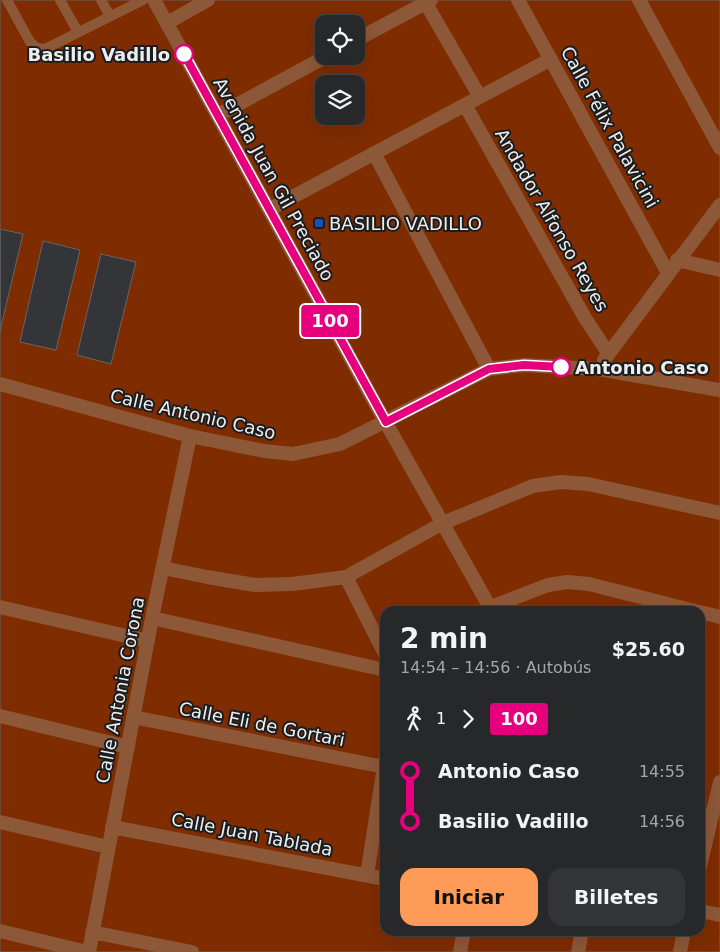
<!DOCTYPE html>
<html lang="es">
<head>
<meta charset="utf-8">
<style>
  :root { --surface:#27282a; --page:#333436; --text:#f1f3f6; --muted:#a4a6a8; --line:#434447; --accent:#fe9b59 }
  body { margin:0; font-family:"DejaVu Sans",sans-serif; background:var(--page); color:var(--text); height:100vh; display:flex; flex-direction:column; font-size:19px; white-space:nowrap }
  * { box-sizing:border-box; margin:0 }
  p { font-size:16px; color:var(--muted) }
  .icon { flex:none; width:28px; height:28px; fill:none; stroke:currentColor; stroke-width:2; stroke-linecap:round; stroke-linejoin:round }
  .map { position:relative; flex:1; overflow:hidden }
  .side { position:absolute; left:380px; top:606px; width:325px; height:330px; display:flex; flex-direction:column; background:var(--surface); border-radius:15px; box-shadow:0 5px 20px #0002,0 0 0 1px var(--line) }
  .side>* { flex:none }
  .badge { padding:0 10px; border-radius:4px; font-size:18px; line-height:32px }
  .fabs { position:absolute; left:315px; top:15px; display:grid; gap:10px }
  .fabs a { display:grid; place-items:center; width:50px; height:50px; border-radius:10px; background:var(--surface); box-shadow:0 5px 20px #0002,0 0 0 1px var(--line); font-size:25px }
  .map>.badge { position:absolute; translate:-50% -50%; box-shadow:0 0 0 2px #fff }
  .legs { display:flex; align-items:center; gap:8px; height:55px; padding:0 20px; font-size:16px }
  .legs p { margin-inline-start:auto }
  .overview { display:flex; align-items:center; justify-content:space-between; height:85px; padding:0 20px }
  h1 { font-size:28px; font-weight:600; line-height:38px }
  .action { display:flex; gap:10px; margin-top:auto; padding:10px 20px }
  .action a { flex:1; height:58px; border-radius:15px; background:var(--accent); color:#111; font-size:20px; font-weight:600; line-height:58px; text-align:center }
  .action a+a { background:var(--page); color:var(--text) }
  ul { padding:0 20px; list-style:none }
  li { display:flex; align-items:center; gap:18px; height:50px; font-size:19px }
  li i { display:grid; place-items:center; width:8px; height:100%; margin:0 6px; background:currentColor }
  li i::after { content:''; width:12px; height:12px; margin:-6px; border:4px solid; border-radius:50%; background:var(--surface) }
  li p { margin-inline-start:auto }
  li:first-child i { background:linear-gradient(#0000 50%,currentColor 0) }
  li:last-child i { background:linear-gradient(currentColor 50%,#0000 0) }
  .map>svg:first-child { display:block }
  .building { fill:#7f2c00; stroke:#696564; fill-rule:evenodd }
  .lines { fill:none; stroke-linecap:round; stroke-linejoin:round }
  .service { stroke:#8c5838; stroke-width:10 }
  .minor { stroke:#8c5838; stroke-width:14 }
  .tertiary { stroke:#8c5838; stroke-width:14 }
  .line-1-casing { stroke:#fff; stroke-width:11 }
  .line-1 { stroke:#e6007e; stroke-width:8 }
  .stop-1-dot { fill:#fff; stroke:#e6007e; stroke-width:2.5 }
  .transit-dot { fill:#1a4fb4; stroke:#1c1d1e; stroke-width:2 }
  .labels { text-anchor:middle; dominant-baseline:central; stroke-width:4; stroke-linejoin:round; paint-order:stroke }
  .stop-label { font-size:18px; font-weight:bold; fill:#ecedef; stroke:#1c1d1e; text-anchor:end }
  .street-label { font-size:18px; fill:#ecedef; stroke:#1c1d1e }
  .poi-label { font-size:18px; fill:#ecedef; stroke:#1c1d1e; text-anchor:start }
</style>
</head>
<body>
<div class="map">
<svg width="720" height="952" viewBox="0 0 720 952">
  <rect width="100%" height="100%" fill="#343538"/>
  <path class="building" d="M0,0h720v952h-720zM324,24h32v32h-32zM324,84h32v32h-32zM385,611h315v320h-315z
    M0,229l23,5 -23,97z
    M43,241l37,9 -24,100 -36,-8z
    M101,254l35,8 -25,102 -34,-9z"/>
  <g class="lines">
    <path class="service" d="M7,0l23,42 7,6 8,1 98,-49
      M60,0l18,32
      M101,0l9,16"/>
    <path class="minor" d="M424,0l56,97
      M518,0l150,273
      M639,0l81,148
      M167,23l41,-23
      M356,40l75,-40
      M465,105l120,213 23,35
      M218,115l109,-59
      M374,153l115,216
      M270,209l281,-150
      M677,260l43,10
      M604,360l116,-155
      M0,384l190,52 74,15 29,3 47,-10 149,-75 35,-4 74,4 122,21
      M163,568l44,9 48,8 37,-1 54,-7 97,-54 90,-37 28,-4 27,2 132,29
      M346,577l39,77
      M0,607l148,34
      M491,607l57,-22 19,-3 22,2 106,27
      M700,612l20,5
      M152,618l233,52
      M0,716l128,31
      M133,717l251,50
      M0,822l108,25
      M112,827l273,52
      M700,866l20,-84
      M367,875l18,-115
      M700,911l20,4
      M0,931l87,21
      M92,932l100,20
      M89,952l63,-334 38,-182
      M578,952l4,-21
      M680,952l4,-21"/>
    <path class="tertiary" d="M154,0l232,423 106,188
      M460,952l4,-21"/>
  </g>
  <g class="lines">
    <g class="line-1-casing">
      <path id="line-1" d="M184,54l202,368 103,-53 35,-4 37,2"/>
    </g>
    <use href="#line-1" class="line-1"/>
  </g>
  <g class="stop-1-dot">
    <circle cx="184" cy="54" r="9"/>
    <circle cx="561" cy="367" r="9"/>
  </g>
  <rect class="transit-dot" x="314" y="218" width="10" height="10" rx="2.5"/>
  <g class="labels">
    <g class="stop-label">
      <text x="170" y="54">Basilio Vadillo</text>
      <text x="575" y="367" text-anchor="start">Antonio Caso</text>
    </g>
    <g class="street-label">
      <text transform="translate(610 127) rotate(61)">Calle Félix Palavicini</text>
      <text transform="translate(274 179) rotate(61)">Avenida Juan Gil Preciado</text>
      <text transform="translate(552 220) rotate(60)">Andador Alfonso Reyes</text>
      <text transform="translate(193 414) rotate(13)">Calle Antonio Caso</text>
      <text transform="translate(120 690) rotate(-79)">Calle Antonia Corona</text>
      <text transform="translate(262 724) rotate(11)">Calle Eli de Gortari</text>
      <text transform="translate(252 834) rotate(11)">Calle Juan Tablada</text>
    </g>
    <g class="poi-label">
      <text x="329" y="223">BASILIO VADILLO</text>
    </g>
  </g>
</svg>
<div class="fabs">
<a><svg class="icon" aria-label="locate" viewBox="0 0 24 24"><circle cx="12" cy="12" r="6"/><path d="M12 2v4M12 18v4M2 12h4M18 12h4"/></svg></a>
<a><svg class="icon" aria-label="layers" viewBox="0 0 24 24"><path d="M12 4l9 5-9 5-9-5zM3 14l9 5 9-5"/></svg></a>
</div>
<b class="badge" style="left:330px;top:321px;background:#e6007e;color:#fff">100</b>
<section class="side">
<div class="overview"><div><h1>2 min</h1><p>14:54 – 14:56 · Autobús</p></div><b>$25.60</b></div>
<div class="legs"><svg class="icon" aria-label="walk" viewBox="0 0 24 24"><circle cx="13" cy="4" r="2"/><path d="M13 8l-2 6 4 7M11 14l-3 7M7 12l3-4h3l4 4"/></svg>1<svg class="icon" aria-label="forward" viewBox="0 0 24 24"><path d="M9 5l7 7-7 7"/></svg><b class="badge" style="background:#e6007e;color:#fff">100</b></div>
<ul>
<li><i style="color:#e6007e"></i><b>Antonio Caso</b><p>14:55</p></li>
<li><i style="color:#e6007e"></i><b>Basilio Vadillo</b><p>14:56</p></li>
</ul>
<div class="action"><a>Iniciar</a><a>Billetes</a></div>
</section>
</div>
</body>
</html>
